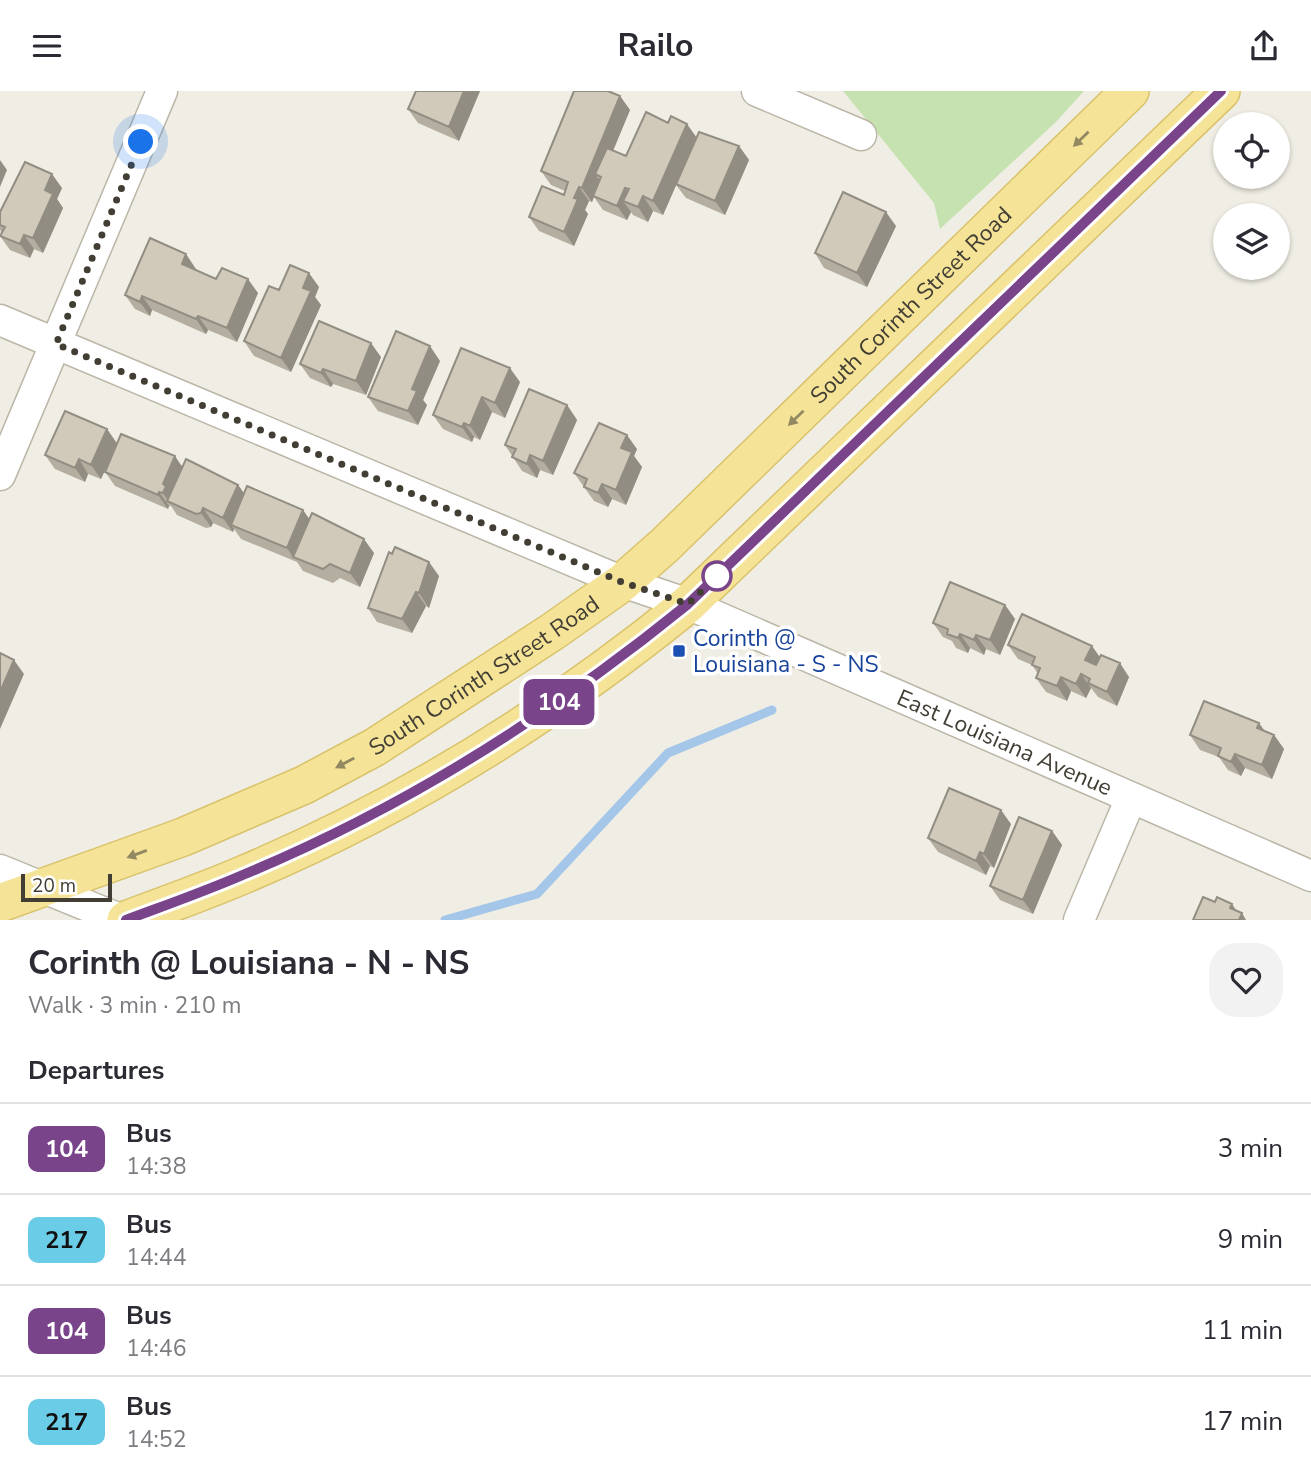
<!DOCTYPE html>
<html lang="en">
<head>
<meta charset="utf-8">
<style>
  :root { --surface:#fff; --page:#f2f2f3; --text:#2b2b33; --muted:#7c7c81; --line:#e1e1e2 }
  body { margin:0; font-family:"Nunito Sans",sans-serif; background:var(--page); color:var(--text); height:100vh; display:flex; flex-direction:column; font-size:26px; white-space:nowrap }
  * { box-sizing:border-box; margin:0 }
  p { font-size:23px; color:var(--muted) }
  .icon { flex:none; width:38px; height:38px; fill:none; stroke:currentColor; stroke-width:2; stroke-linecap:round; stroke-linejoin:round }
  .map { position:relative; height:829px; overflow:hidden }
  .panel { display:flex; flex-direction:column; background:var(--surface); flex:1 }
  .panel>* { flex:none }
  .badge { padding:0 14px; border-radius:10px; font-size:24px; line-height:46px }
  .tools { position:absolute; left:1213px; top:21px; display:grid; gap:14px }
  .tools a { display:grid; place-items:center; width:77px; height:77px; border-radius:50%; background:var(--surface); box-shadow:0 2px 5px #0004; font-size:35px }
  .scale { position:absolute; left:21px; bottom:18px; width:91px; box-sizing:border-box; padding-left:7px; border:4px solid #423e34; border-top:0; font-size:19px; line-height:24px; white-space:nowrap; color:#423e34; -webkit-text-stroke:5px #fff; paint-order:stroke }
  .you { position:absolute; width:35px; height:35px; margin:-18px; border:5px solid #fff; border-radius:50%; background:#1a73e8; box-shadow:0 0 0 10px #1a73e833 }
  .map>.badge { position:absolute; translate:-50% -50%; box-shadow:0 0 0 4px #fff }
  h2 { padding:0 28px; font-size:26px; line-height:63px }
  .round { display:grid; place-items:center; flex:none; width:74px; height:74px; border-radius:28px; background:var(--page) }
  .overview { display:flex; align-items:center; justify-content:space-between; height:119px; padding:0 28px }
  h1 { font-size:33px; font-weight:700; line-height:52px }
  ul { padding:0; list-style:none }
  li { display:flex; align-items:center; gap:21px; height:91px; padding:0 28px; border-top:2px solid var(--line) }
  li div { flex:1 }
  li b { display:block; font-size:26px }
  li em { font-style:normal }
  li .badge { min-width:77px; font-weight:700; text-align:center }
  header { display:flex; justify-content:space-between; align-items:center; height:91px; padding:0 28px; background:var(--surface); font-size:32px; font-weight:700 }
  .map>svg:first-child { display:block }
  .green { fill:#c6e2b0 }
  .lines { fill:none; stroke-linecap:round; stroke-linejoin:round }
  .stream { stroke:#a4c6e9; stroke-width:9 }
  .minor-casing { stroke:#bbb6a8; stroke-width:33 }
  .major-casing { stroke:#d9c26a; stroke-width:40 }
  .minor { stroke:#fff; stroke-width:30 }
  .major { stroke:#f5e498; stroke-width:37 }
  .wall { fill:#b4aea0 }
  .shaded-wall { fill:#928d82 }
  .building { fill:#d1caba; stroke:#928d82; stroke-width:2 }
  .oneway { fill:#938961 }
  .line-casing { stroke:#fff; stroke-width:16 }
  .line { stroke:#794489; stroke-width:10 }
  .walk { stroke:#423e34; stroke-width:7; stroke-dasharray:0 12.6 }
  .stop-dot { fill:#fff; stroke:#794489; stroke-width:3.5 }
  .transit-dot { fill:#1a4fb4; stroke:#fff; stroke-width:2.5 }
  .labels { text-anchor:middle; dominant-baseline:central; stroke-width:7; stroke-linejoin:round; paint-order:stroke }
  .street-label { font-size:23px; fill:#423e34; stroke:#fff }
  .transit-label { font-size:23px; fill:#164399; stroke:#fff; text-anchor:start }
</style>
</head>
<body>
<header><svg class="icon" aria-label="menu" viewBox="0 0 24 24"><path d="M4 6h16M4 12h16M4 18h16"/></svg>Railo<svg class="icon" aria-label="share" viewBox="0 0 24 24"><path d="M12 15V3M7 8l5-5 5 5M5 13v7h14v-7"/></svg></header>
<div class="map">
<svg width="1311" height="829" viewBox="0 0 1311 829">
  <rect width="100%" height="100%" fill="#f0eee4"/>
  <path class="green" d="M843,0h241l-28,31 -116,107 -6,-26z"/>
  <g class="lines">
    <path class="stream" d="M445,829l92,-26 131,-141 104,-43"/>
    <g class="minor-casing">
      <g id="minor">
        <path d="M757,0l104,44"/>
        <path id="s1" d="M0,229l623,262 65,22 623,272"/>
        <path d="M0,384l162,-384"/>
        <path d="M0,779l122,50"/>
        <path d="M1079,829l52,-122"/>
      </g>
    </g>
    <g class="major-casing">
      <g id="major">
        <path id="s2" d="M0,812l183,-66 121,-52 71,-38 177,-115 71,-50 42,-37 465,-454"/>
        <path d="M126,829c39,-15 80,-29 119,-46 159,-67 309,-161 443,-270l533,-513"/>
      </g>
    </g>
    <use href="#minor" class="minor"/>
    <use href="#major" class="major"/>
  </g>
  <path class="wall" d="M416,0h64l-21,50 -41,-18 -10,-14z
    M620,5l10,14 -17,41 13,5 71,-19 42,9 10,14 -24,55 -39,-17 -10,-13 -13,30 -10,-4 -5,11 -15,-7 -2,-3 -4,8 -24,-10 -9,-13 -2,5 -3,-1 -4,9 3,4 -14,32 -35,-15 -10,-14 35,-22 1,-4 -14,-6 -10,-14z
    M62,97l-5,11 6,9 -20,45 -9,-4 -4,9 -20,-8 -10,-14 2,-3 -2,-3v-18z
    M896,135l-29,61 -43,-19 -9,-15z
    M196,178l-1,1 21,9 42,14 -21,49 -29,-12 -2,4 -54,-24 -2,6 -15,-7 -10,-14z
    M319,196l-4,10 6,8 -30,67 -37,-16 -10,-15 35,-51z
    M381,266l-15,38 -33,-11 -2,3 -21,-9 -10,-14z
    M440,270l-17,39 4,5 -9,20 -40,-14 -10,-14z
    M520,291l-15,36 -13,-6 -12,28 -6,-3 -2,5 -29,-13 -10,-14z
    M567,314l10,15 -24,55 -13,-5 -3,8 -15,-7 -17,-26z
    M107,338l10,14 121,42 6,8 65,26 65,34 -14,34 -20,-9 -7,5 -30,-12 -6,-9 -56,-23 -7,-10 -1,3 -20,-9 -2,4 -5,1 -29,-13 -6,-9h-2l-1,3 -53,-23 -10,-14 10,-24 -14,31 -13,-5 -3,8 -30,-13 -10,-14z
    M637,358l-3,7 8,11 -16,38 -14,-6 -4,8 -14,-6 -20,-28z
    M439,485l-10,32 -3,-2 -14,27 -35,-11 -9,-14z
    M1005,514l10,14 -15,36 -14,-6 -2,6 -14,-7 -2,5 -12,-5 -4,-7 -9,-4 -10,-14z
    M1008,554l92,12 29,20 -12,29 -19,-9 -7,-9 -5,10 -15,-7 -4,10 -21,-9 -10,-14 2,-4 -6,-9 -14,-6z
    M1265,640l9,4 10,14 -12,30 -27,-11 -4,8 -13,-6 -9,-13 -19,-7 -10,-15z
    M1011,733l-17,44 -4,-2 -4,9 -48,-23 -10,-14z
    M1052,740l10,14 -29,69 -33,-14 -10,-14z"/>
  <path class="shaded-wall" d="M464,0h16l-21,50 -10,-14z
    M620,5l10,14 -28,67 -7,-3 5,7 -8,21 -10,-14z
    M687,33l10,14 -34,77 -10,-14z
    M739,55l10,14 -24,55 -10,-14z
    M0,69l7,10 -7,17z
    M52,83l10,14 -5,11 6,9 -20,45 -10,-15 12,-48z
    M579,96l10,14 -4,9 3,4 -14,32 -10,-14 10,-34z
    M625,97l10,14 -12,-1 8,11 -4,8 -10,-14z
    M643,105l10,15 -5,11 -10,-15z
    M886,121l10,14 -29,61 -10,-14z
    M24,144l10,14 -4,9 -10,-14z
    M186,163l10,15 -4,9 -10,-14z
    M309,182l10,14 -4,10 6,8 -30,67 -10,-14 22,-70z
    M248,188l10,14 -21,49 -10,-14z
    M142,205l10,14 -2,6 -10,-14z
    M198,225l10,14 -2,4 -10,-15z
    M371,252l10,14 -15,38 -10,-14z
    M430,255l10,15 -17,39 4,5 -9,20 -10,-14 4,-22z
    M510,277l10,14 -15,36 -10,-15z
    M323,278l10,15 -2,3 -10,-14z
    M482,306l10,15 -12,28 -10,-14z
    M567,314l10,15 -24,55 -10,-14z
    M464,332l10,14 -2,5 -10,-15z
    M107,338l10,15 -16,35 -10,-14z
    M627,344l10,14 -3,7 8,11 -16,38 -10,-15 5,-42z
    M530,364l10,15 -3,8 -10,-14z
    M175,365l10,15 -16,31 -6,-9v-9z
    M79,368l9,15 -3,8 -10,-14z
    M602,393l10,15 -4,8 -10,-14z
    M238,394l10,14 -17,26 3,4 -1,3 -10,-14z
    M159,401l10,14 -1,3 -10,-14z
    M203,417l10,15 -2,4 -10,-14z
    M303,419l10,14 -20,33 4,6 -10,-15z
    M364,448l10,14 -14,34 -10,-14z
    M429,471l10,14 -10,32 -10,-15z
    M416,501l10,14 -14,27 -10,-14z
    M1005,514l10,14 -15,36 -10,-15z
    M960,543l10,14 -2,5 -10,-15z
    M976,544l10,14 -2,6 -10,-15z
    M1092,555l10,14 -7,14 -10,-14z
    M14,569l10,14 -24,55v-37z
    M1120,572l9,14 -12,29 -10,-14z
    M1081,583l10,14 -5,10 -10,-14z
    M1061,586l10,14 -4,10 -10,-15z
    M1259,632l10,14 -12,-9z
    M1274,644l10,14 -12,30 -10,-14z
    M1235,663l10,14 -4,8 -10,-14z
    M1001,719l10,14 -17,44 -10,-14z
    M1052,740l10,14 -29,69 -10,-14z
    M980,761l10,14 -4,9 -10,-14z
    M1232,813l8,12 2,-3 4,7h-8l-8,-12z"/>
  <path class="building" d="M416,0h48l-15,36 -41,-18z
    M574,0h34l12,5 -38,92 -3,-1 -5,11 4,1 -14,33 -35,-15 13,-31 22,9 4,-13 -27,-11z
    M646,21l22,11 3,-7 16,8 -34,77 -10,-5 -5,11 -15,-6 6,-12 -4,-1 -8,18 -24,-10 8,-19 -6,-3 12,-26 19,8z
    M699,41l40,14 -24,55 -39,-17z
    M25,71l27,12 -7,16 8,4 -20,44 -9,-3 -4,9 -20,-8 5,-9 -5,-2v-13z
    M843,101l43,20 -29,61 -42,-20z
    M150,147l36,16 -4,10 34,15 6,-11 26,11 -21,49 -29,-12 -2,3 -54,-23 -2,6 -15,-7z
    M290,174l19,8 -6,15 8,3 -30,67 -37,-17 25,-55 10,4z
    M319,230l52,22 -15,38 -33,-12 -2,4 -21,-9z
    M396,240l34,15 -18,43 5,2 -9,20 -40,-14z
    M461,257l49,20 -15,35 -13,-6 -12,29 -6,-3 -2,4 -29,-12z
    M529,298l38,16 -24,56 -13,-6 -3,9 -15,-7 4,-8 -11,-4z
    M65,320l42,18 -16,36 -12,-6 -4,9 -30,-13z
    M599,332l28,12 -6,13 11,4 -16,38 -14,-6 -4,9 -14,-6 3,-8 -13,-6z
    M121,343l54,22 -12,28 3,2 -3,7 -4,-1 -1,3 -53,-23z
    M186,368l52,26 -15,33 -20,-10 -2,5 -5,1 -29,-13z
    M247,395l56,24 -16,38 -56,-23z
    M312,422l52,26 -14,34 -20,-9 -7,5 -30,-12z
    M395,456l34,15 -10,31 -3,-1 -14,27 -34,-11 21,-56 3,2z
    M950,491l55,23 -15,35 -14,-5 -2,5 -14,-6 -2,4 -11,-4 1,-5 -15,-6z
    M1022,523l70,32 -7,14 11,5 5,-10 19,8 -13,29 -19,-9 2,-4 -9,-5 -5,10 -15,-7 -4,9 -21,-8 4,-10 -8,-3 3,-8 -27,-12z
    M0,562l14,7 -14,32z
    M1204,610l55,22 -2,5 17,7 -12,30 -27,-11 -4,8 -13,-6 3,-8 -31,-13z
    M949,697l52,22 -17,44 -4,-2 -4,9 -48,-23z
    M1019,726l33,14 -29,69 -33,-14z
    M1203,806l12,5 2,-5 15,7 -2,4 12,5 -3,7h-46z"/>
  <defs><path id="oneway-solid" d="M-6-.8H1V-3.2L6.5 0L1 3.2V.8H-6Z" transform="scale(1.75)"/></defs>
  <g class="oneway">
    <use href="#oneway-solid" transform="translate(1081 48) rotate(136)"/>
    <use href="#oneway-solid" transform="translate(796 327) rotate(136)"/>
    <use href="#oneway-solid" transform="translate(345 672) rotate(152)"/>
    <use href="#oneway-solid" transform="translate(137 763) rotate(160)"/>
  </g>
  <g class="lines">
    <g class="line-casing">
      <path id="line" d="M126,829c40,-15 80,-29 119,-46 159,-66 309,-161 443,-270l533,-513"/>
    </g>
    <use href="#line" class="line"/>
    <path class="walk" d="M141,51l-85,202 566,238 66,22 38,-36 -9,8"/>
  </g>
  <circle class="stop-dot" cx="717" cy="485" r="14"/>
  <rect class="transit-dot" x="672" y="553" width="14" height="14" rx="3.5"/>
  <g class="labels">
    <g class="street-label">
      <text stroke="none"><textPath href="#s2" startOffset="1104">South Corinth Street Road</textPath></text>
      <text stroke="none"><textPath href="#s2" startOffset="537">South Corinth Street Road</textPath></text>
      <text stroke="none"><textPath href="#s1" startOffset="1090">East Louisiana Avenue</textPath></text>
    </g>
    <g class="transit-label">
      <text x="693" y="547">Corinth @<tspan x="693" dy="26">Louisiana - S - NS</tspan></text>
    </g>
  </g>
</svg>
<div class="tools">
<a><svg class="icon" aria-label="locate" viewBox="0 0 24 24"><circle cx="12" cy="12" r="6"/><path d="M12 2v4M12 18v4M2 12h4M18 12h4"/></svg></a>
<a><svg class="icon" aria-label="layers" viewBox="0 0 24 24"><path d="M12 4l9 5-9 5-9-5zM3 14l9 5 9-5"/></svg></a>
</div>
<div class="scale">20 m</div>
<div class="you" style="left:141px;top:51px"></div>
<b class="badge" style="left:559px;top:611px;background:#794489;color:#fff">104</b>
</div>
<section class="panel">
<div class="overview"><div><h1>Corinth @ Louisiana - N - NS</h1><p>Walk · 3 min · 210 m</p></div><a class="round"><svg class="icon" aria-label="heart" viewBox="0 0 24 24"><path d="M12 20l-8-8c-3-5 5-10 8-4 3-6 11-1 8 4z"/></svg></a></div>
<h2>Departures</h2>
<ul>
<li><span class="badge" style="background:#794489;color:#fff">104</span><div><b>Bus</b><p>14:38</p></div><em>3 min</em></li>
<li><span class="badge" style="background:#6bcce7;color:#111">217</span><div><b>Bus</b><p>14:44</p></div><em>9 min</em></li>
<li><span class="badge" style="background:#794489;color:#fff">104</span><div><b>Bus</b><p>14:46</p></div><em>11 min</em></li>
<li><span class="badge" style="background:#6bcce7;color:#111">217</span><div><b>Bus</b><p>14:52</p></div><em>17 min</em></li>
</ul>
</section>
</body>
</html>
